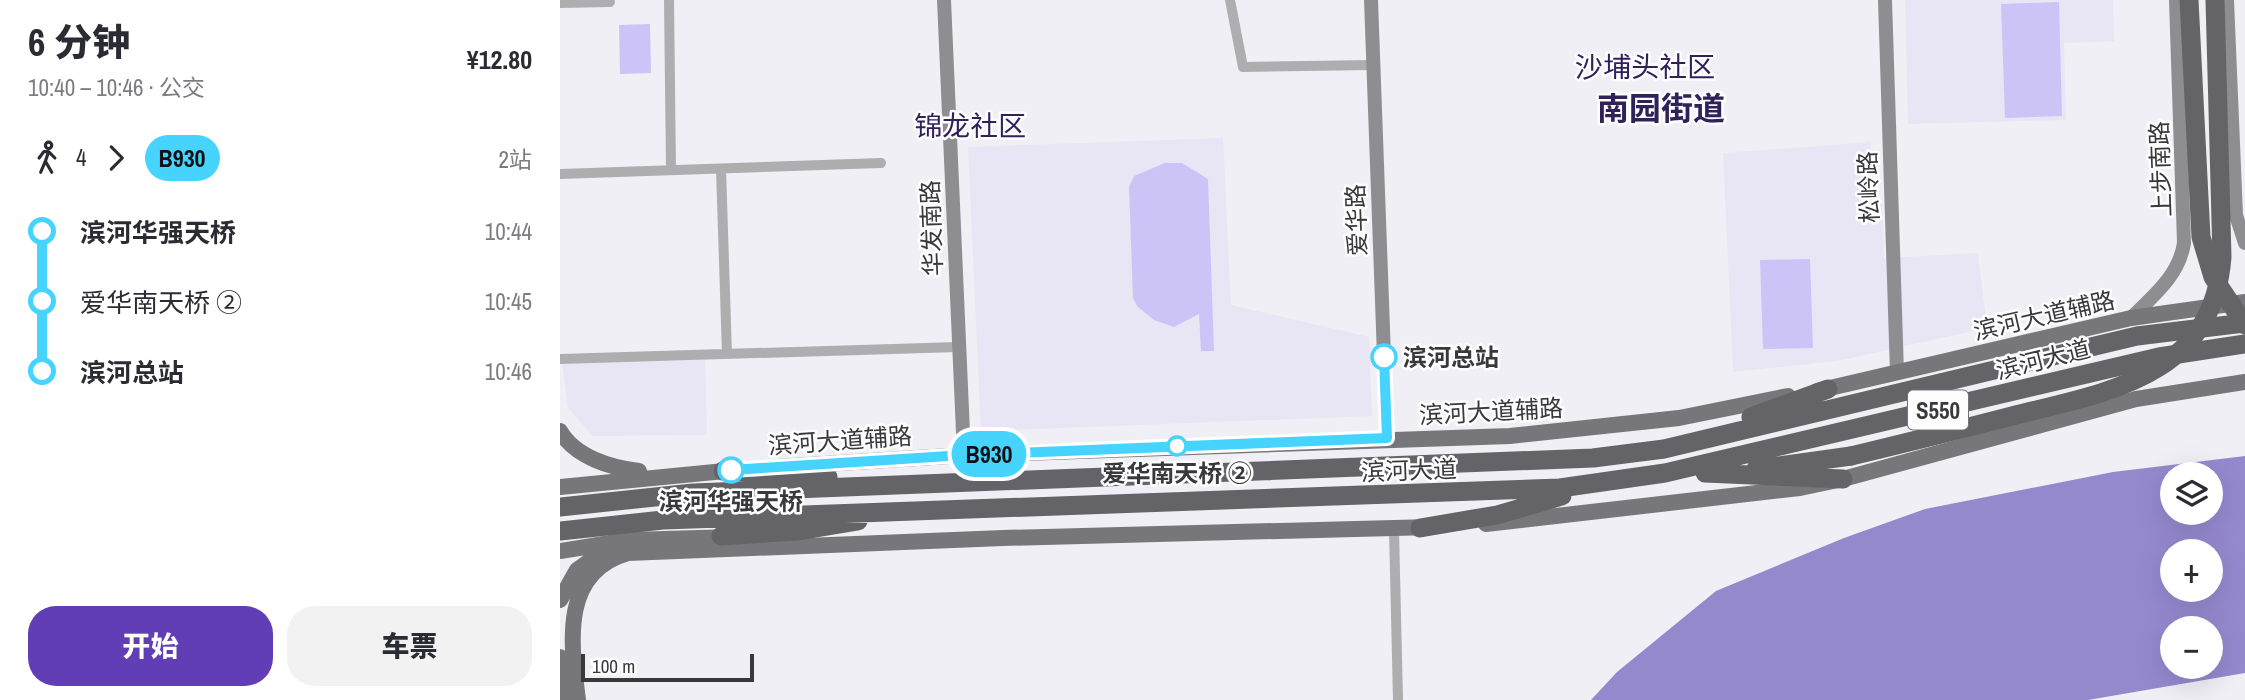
<!DOCTYPE html>
<html lang="zh">
<head>
<meta charset="utf-8">
<style>
  :root { --surface:#fff; --page:#f2f2f3; --text:#2b2b33; --muted:#7c7c81; --accent:#623eb6 }
  body { margin:0; font-family:"Archivo Narrow","Noto Sans SC",sans-serif; background:var(--page); color:var(--text); height:100vh; display:flex; flex-direction:column; font-size:26px; white-space:nowrap }
  * { box-sizing:border-box; margin:0 }
  p { font-size:23px; color:var(--muted) }
  .icon { flex:none; width:38px; height:38px; fill:none; stroke:currentColor; stroke-width:2; stroke-linecap:round; stroke-linejoin:round }
  .map { position:relative; flex:1; overflow:hidden }
  .sheet { display:flex; flex-direction:column; background:var(--surface); width:560px }
  .sheet>* { flex:none }
  .badge { padding:0 14px; border-radius:23px; font-size:24px; line-height:46px }
  .buttons { position:absolute; left:1600px; top:462px; display:grid; gap:14px }
  .buttons a { display:grid; place-items:center; width:63px; height:63px; border-radius:50%; background:var(--surface); box-shadow:0 7px 28px #0002; font-size:35px }
  .scale { position:absolute; left:21px; bottom:18px; width:173px; box-sizing:border-box; padding-left:7px; border:4px solid #39383b; border-top:0; font-size:19px; line-height:24px; white-space:nowrap; color:#39383b; -webkit-text-stroke:5px #fdfdfe; paint-order:stroke }
  .map>.badge { position:absolute; translate:-50% -50%; box-shadow:0 0 0 4px #fff }
  .legs { display:flex; align-items:center; gap:10px; height:77px; padding:0 28px; font-size:23px }
  .legs p { margin-inline-start:auto }
  .overview { display:flex; align-items:center; justify-content:space-between; height:119px; padding:0 28px }
  h1 { font-size:38px; font-weight:800; line-height:52px }
  .cta { display:flex; gap:14px; margin-top:auto; padding:14px 28px }
  .cta a { flex:1; height:80px; border-radius:28px; background:var(--accent); color:#fff; font-size:28px; font-weight:800; line-height:80px; text-align:center }
  .cta a+a { background:var(--page); color:var(--text) }
  ul { padding:0 28px; list-style:none }
  li { display:flex; align-items:center; gap:24px; height:70px; font-size:26px }
  li i { display:grid; place-items:center; width:10px; height:100%; margin:0 9px; background:currentColor }
  li i::after { content:''; width:18px; height:18px; margin:-9px; border:5px solid; border-radius:50%; background:var(--surface) }
  li p { margin-inline-start:auto }
  li:first-child i { background:linear-gradient(#0000 50%,currentColor 0) }
  li:last-child i { background:linear-gradient(currentColor 50%,#0000 0) }
  main { display:flex; flex:1; min-height:0 }
  .map>svg:first-child { display:block }
  .built { fill:#e8e6f4 }
  .green { fill:#ccc4f7 }
  .water { fill:#9589ce; fill-rule:evenodd }
  .lines { fill:none; stroke-linecap:round; stroke-linejoin:round }
  .street { stroke:#aeaeb1; stroke-width:10 }
  .secondary { stroke:#8e8e92; stroke-width:14 }
  .primary { stroke:#77777b; stroke-width:16 }
  .highway { stroke:#646368; stroke-width:19 }
  .highway-bridge { stroke:#646368; stroke-width:19 }
  .line-1-casing { stroke:#fff; stroke-width:16 }
  .line-1 { stroke:#46d4ff; stroke-width:10 }
  .stop-1-dot { fill:#fff; stroke:#46d4ff; stroke-width:3.5 }
  .labels { text-anchor:middle; dominant-baseline:central; stroke-width:5; stroke-linejoin:round; paint-order:stroke }
  .shield { fill:#fdfdfe; stroke:#747376; stroke-width:2 }
  .shield-label { font-size:23px; font-weight:bold; fill:#39383b }
  .street-label { font-size:24px; fill:#39383b; stroke:#fdfdfe }
  .stop-label { font-size:24px; font-weight:bold; fill:#39383b; stroke:#fdfdfe }
  .quarter-label { font-size:28px; fill:#30215b; stroke:#fdfdfe }
  .district-label { font-size:32px; font-weight:bold; fill:#30215b; stroke:#fdfdfe }
</style>
</head>
<body>
<main>
<section class="sheet">
<div class="overview"><div><h1>6 分钟</h1><p>10:40 – 10:46 · 公交</p></div><b>¥12.80</b></div>
<div class="legs"><svg class="icon" aria-label="walk" viewBox="0 0 24 24"><circle cx="13" cy="4" r="2"/><path d="M13 8l-2 6 4 7M11 14l-3 7M7 12l3-4h3l4 4"/></svg>4<svg class="icon" aria-label="forward" viewBox="0 0 24 24"><path d="M9 5l7 7-7 7"/></svg><b class="badge" style="background:#46d4ff;color:#111">B930</b><p>2站</p></div>
<ul>
<li><i style="color:#46d4ff"></i><b>滨河华强天桥</b><p>10:44</p></li>
<li><i style="color:#46d4ff"></i><span>爱华南天桥 ②</span><p>10:45</p></li>
<li><i style="color:#46d4ff"></i><b>滨河总站</b><p>10:46</p></li>
</ul>
<div class="cta"><a>开始</a><a>车票</a></div>
</section>
<div class="map">
<svg width="1685" height="700" viewBox="0 0 1685 700">
  <rect width="100%" height="100%" fill="#f0eff5"/>
  <path class="built" d="M1345,0h208l1,41 -50,2 2,77 -158,4z
    M663,138l8,167 138,32 3,79 -391,15 -13,-284z
    M1311,142v59h11l2,57 94,-5 9,75 -150,33 -104,11 -10,-219z
    M145,360l2,75 -114,1 -25,-28 -6,-45z"/>
  <path class="green" d="M1499,2l3,114 -57,2 -4,-114z
    M90,24l1,49 -31,1 -1,-49z
    M605,163h17l26,16 6,172h-13l-2,-37 -25,13 -20,-7 -17,-14 -4,-8 -4,-111 5,-11z
    M1250,259l3,89 -50,1 -3,-89z"/>
  <path class="water" d="M1685,456v217l-157,27h-497l26,-28 99,-81 128,-53 81,-29 188,-37zM1612,474h38v39h-38zM1612,551h38v39h-38zM1612,628h38v39h-38z"/>
  <g class="lines">
    <path class="street" d="M109,0l2,170
      M670,0l13,67 130,-2
      M0,3l50,-1
      M161,169l6,185
      M0,174l321,-11
      M0,359l398,-12
      M834,530l4,170"/>
    <path class="secondary" d="M384,0l20,455
      M811,0l16,438
      M1325,0l12,373
      M1667,0l9,215 9,28
      M1571,318c22,-22 48,-42 53,-75l-8,-243"/>
    <path class="primary" d="M1257,391l314,-73 114,-16
      M0,431c15,26 51,37 79,40
      M218,467l186,-12 546,-19 169,-18 109,-22
      M0,487l175,-17
      M926,524l314,-36 43,-9 293,-80 109,-17
      M0,551l69,-11 104,-3
      M0,600l17,-30 32,-23
      M0,657l5,43
      M18,700c-7,-56 -18,-128 50,-147l375,-15 429,-11"/>
    <path class="highway" d="M1191,417l77,-28
      M1196,469l95,-13
      M163,471l105,6
      M1145,473l138,6
      M0,507l133,-14 900,-35 71,-9 473,-113 108,-13
      M860,528l77,-13 65,-19
      M0,531l103,-11 897,-32 105,-15 494,-116 86,-13
      M161,536l77,-5 60,-10"/>
    <path class="highway-bridge" d="M1629,0l12,237 12,40 32,48
      M1291,456c54,-13 107,-26 161,-40 95,-24 201,-38 210,-159l-7,-257"/>
  </g>
  <g class="lines">
    <g class="line-1-casing">
      <path id="line-1" d="M171,470l233,-15 423,-17 -3,-81"/>
    </g>
    <use href="#line-1" class="line-1"/>
  </g>
  <g class="stop-1-dot">
    <circle cx="824" cy="357" r="12"/>
    <circle cx="617" cy="446" r="9"/>
    <circle cx="171" cy="470" r="12"/>
  </g>
  <g class="labels">
    <rect class="shield" x="1348" y="390.5" width="60" height="39" rx="5"/>
    <g class="shield-label">
      <text x="1378" y="410">S550</text>
    </g>
    <g class="street-label">
      <text transform="translate(1600 169) rotate(-92)">上步南路</text>
      <text transform="translate(1308 187) rotate(-92)">松岭路</text>
      <text transform="translate(796 220) rotate(-92)">爱华路</text>
      <text transform="translate(371 228) rotate(-92)">华发南路</text>
      <text transform="translate(1484 315) rotate(-13)">滨河大道辅路</text>
      <text transform="translate(1483 359) rotate(-14)">滨河大道</text>
      <text transform="translate(931 411) rotate(-3)">滨河大道辅路</text>
      <text transform="translate(280 440) rotate(-4)">滨河大道辅路</text>
      <text transform="translate(849 470) rotate(-2)">滨河大道</text>
    </g>
    <g class="stop-label">
      <text x="843" y="357" text-anchor="start">滨河总站</text>
      <text x="617" y="473">爱华南天桥 ②</text>
      <text x="171" y="501">滨河华强天桥</text>
    </g>
    <g class="quarter-label">
      <text x="1085" y="67">沙埔头社区</text>
      <text x="410" y="126">锦龙社区</text>
    </g>
    <g class="district-label">
      <text x="1101" y="108">南园街道</text>
    </g>
  </g>
</svg>
<div class="buttons">
<a><svg class="icon" aria-label="layers" viewBox="0 0 24 24"><path d="M12 4l9 5-9 5-9-5zM3 14l9 5 9-5"/></svg></a>
<a>+</a>
<a>−</a>
</div>
<div class="scale">100 m</div>
<b class="badge" style="left:429px;top:454px;background:#46d4ff;color:#111">B930</b>
</div>
</main>
</body>
</html>
